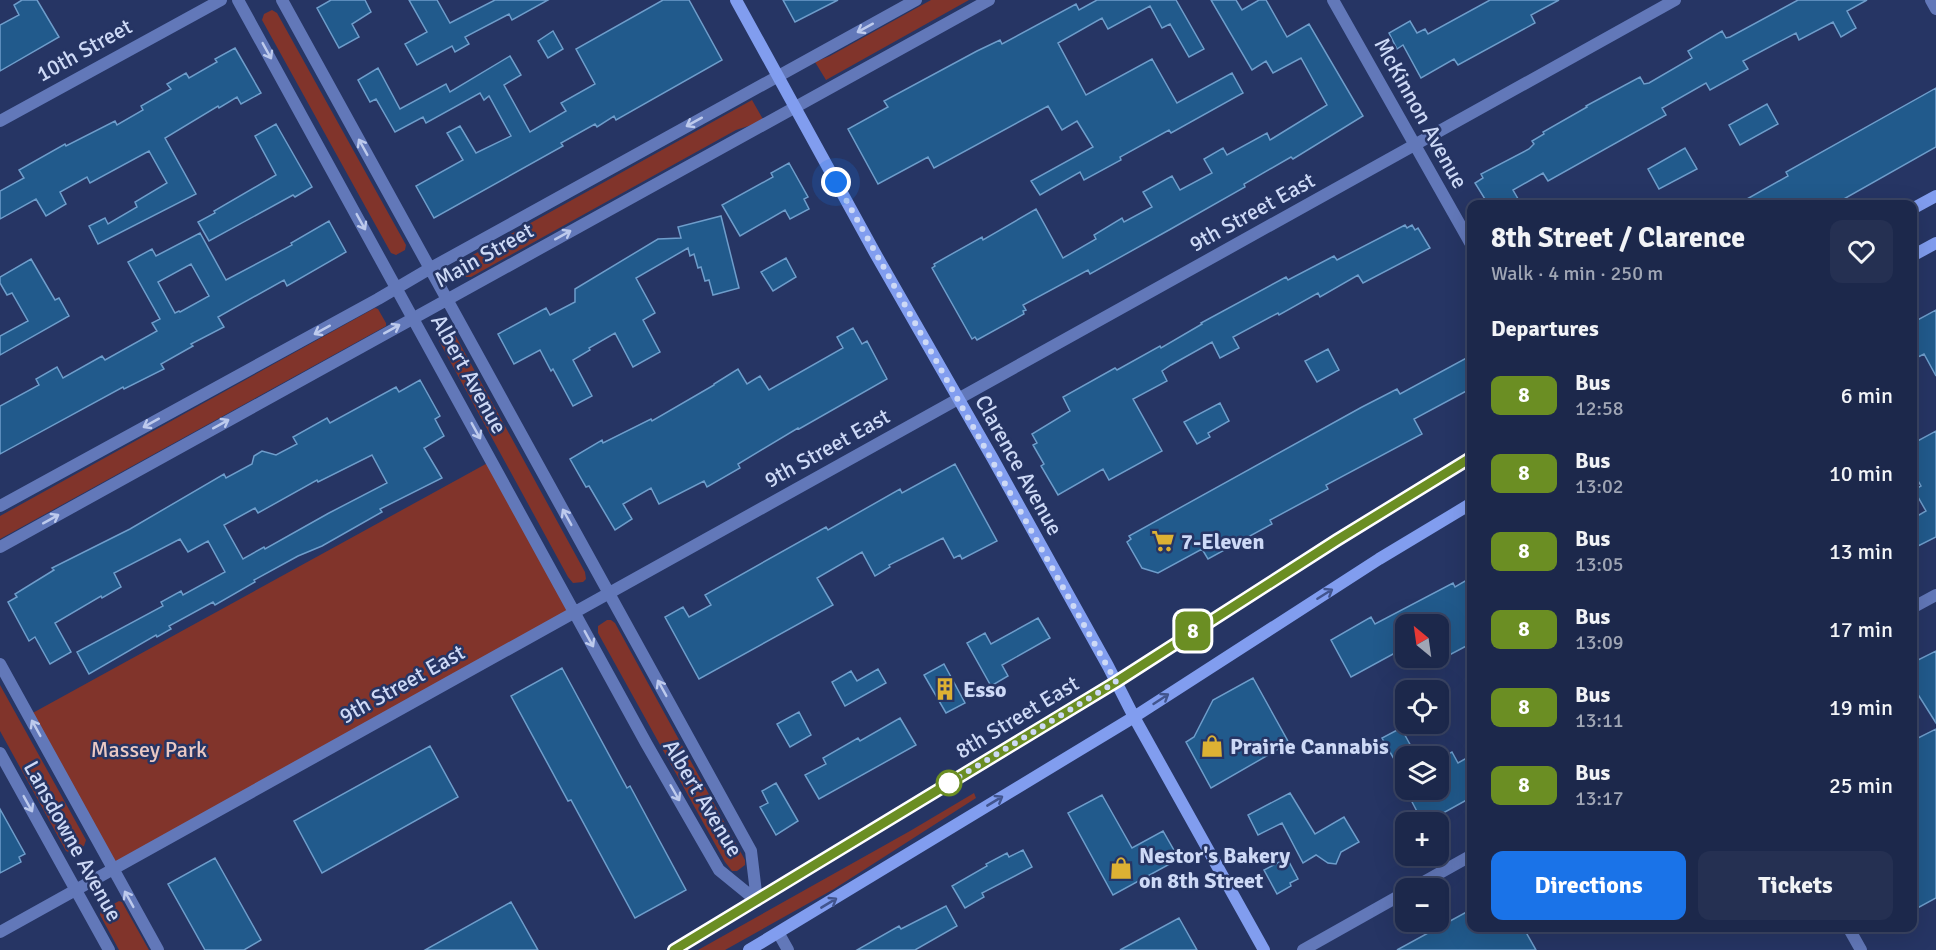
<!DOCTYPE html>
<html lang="en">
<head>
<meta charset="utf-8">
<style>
  :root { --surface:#1c284b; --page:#253052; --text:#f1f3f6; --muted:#a0a6b5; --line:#3a4463; --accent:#1a73e8 }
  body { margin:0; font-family:Signika,sans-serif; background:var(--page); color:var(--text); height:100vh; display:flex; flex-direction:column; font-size:22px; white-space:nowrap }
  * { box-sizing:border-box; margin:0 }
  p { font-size:20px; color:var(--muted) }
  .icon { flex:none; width:33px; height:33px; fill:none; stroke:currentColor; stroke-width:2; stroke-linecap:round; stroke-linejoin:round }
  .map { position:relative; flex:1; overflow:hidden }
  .side { position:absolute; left:1467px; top:200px; width:450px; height:732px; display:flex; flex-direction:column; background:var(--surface); border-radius:12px; box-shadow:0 6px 24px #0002,0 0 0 2px var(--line) }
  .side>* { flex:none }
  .badge { padding:0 12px; border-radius:9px; font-size:21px; line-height:39px }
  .needle { width:39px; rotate:331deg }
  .controls { position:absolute; left:1395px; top:614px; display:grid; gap:12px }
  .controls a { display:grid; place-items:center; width:54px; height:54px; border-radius:12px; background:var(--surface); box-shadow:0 6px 24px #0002,0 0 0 2px var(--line); font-size:30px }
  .you { position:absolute; width:30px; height:30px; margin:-15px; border:4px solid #fff; border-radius:50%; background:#1a73e8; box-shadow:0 0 0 9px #1a73e833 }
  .map>.badge { position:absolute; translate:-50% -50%; box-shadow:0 0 0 3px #fff }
  h2 { padding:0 24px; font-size:22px; line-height:54px }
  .round { display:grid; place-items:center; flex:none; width:63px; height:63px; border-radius:12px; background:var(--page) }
  .headline { display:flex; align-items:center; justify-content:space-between; height:102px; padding:0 24px }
  h1 { font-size:28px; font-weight:700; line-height:45px }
  .cta { display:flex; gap:12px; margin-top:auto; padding:12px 24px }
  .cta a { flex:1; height:69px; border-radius:12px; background:var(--accent); color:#fff; font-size:24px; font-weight:700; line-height:69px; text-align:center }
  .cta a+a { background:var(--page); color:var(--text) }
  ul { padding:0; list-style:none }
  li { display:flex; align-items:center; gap:18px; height:78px; padding:0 24px }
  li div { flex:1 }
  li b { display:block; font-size:22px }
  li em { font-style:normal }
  li .badge { min-width:66px; font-weight:700; text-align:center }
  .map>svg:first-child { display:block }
  .green { fill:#81342b }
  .building { fill:#215a8c; stroke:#6e9dcb; stroke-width:1.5; fill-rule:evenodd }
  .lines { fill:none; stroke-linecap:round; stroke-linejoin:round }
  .minor { stroke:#6278b9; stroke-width:12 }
  .secondary { stroke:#819def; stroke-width:12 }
  .oneway { stroke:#bdcaed }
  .oneway2 { stroke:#41548e }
  .line-casing { stroke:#fff; stroke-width:14 }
  .line { stroke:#6b8e23; stroke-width:9 }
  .walk { stroke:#cdd9f6; stroke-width:6; stroke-dasharray:0 10.8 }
  .stop-dot { fill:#fff; stroke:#6b8e23; stroke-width:3 }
  .labels { text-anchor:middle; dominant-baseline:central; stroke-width:5; stroke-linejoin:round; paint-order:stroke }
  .street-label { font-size:22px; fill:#cdd9f6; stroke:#263564 }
  .poi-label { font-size:22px; font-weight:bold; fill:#cdd9f6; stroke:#263564; text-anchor:start }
  .park-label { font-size:22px; fill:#ebc9c3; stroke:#263564 }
</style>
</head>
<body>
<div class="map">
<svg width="1936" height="950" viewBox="0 0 1936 950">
  <rect width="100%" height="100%" fill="#263564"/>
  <path class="green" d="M931,0h38l-143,80 -11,-18 15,-6z
    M272,10l5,3 129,232 -1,5 -9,5 -5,-2 -129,-233 2,-6z
    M752,100l12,21 -28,9 -265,147h-6l-6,-11 3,-5z
    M375,308l3,1 8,14v3l-386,213v-23z
    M450,331l4,2 131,239 1,7 -3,3 -10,1 -5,-6 -129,-236 1,-5z
    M493,460l81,151 -461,259 -84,-155z
    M607,620h4l4,3 130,237v5l-8,6h-5l-7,-9 -127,-229v-7z
    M0,685l86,155 -2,6 -14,7 -4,-2 -66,-120z
    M974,793l2,5 -142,91 -109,61h-27l212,-119z
    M119,901l3,1 27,48h-30l-19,-35 1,-4z"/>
  <path class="building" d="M22,0h15l22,37 -59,34v-46l19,-10 -5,-10z
    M331,0h34l6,12 -19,12 7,13 -20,11 -22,-40z
    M409,0h28l13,23 45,-23h53l-36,20 -3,-6 -44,23 4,7 -14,8 -3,-6 -35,19 -12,-21 22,-12z
    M663,0h26l33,60 -106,60 -2,-4 -17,11 -2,-3 -34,19 2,3 -129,72 -18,-32 47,-26 -16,-27 13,-7 16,27 35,-17 -22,-40 -5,4 -4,-7 -54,30 -3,-6 -28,15 -19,-33 -6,3 -12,-22 20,-12 22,41 46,-25 4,8 60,-36 11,19 -17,10 26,47 36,-21 -5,-8 34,-19 -19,-35z
    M783,0h55l-43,22z
    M1097,0h79l28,49 -15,8 -19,-33 -8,4 -12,-22 -42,23 -6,-11 -44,25 28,52 66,-36 25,44 55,-30 11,20 -72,40 -2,-3 -49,27 1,3 -37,20 -4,-8 -40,23 -9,-14 62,-34 -16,-26 -15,9 -14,-24 -114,62 -6,-11 -50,27 -30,-55 40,-22 -4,-6 93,-50 23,-11 2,4 74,-40 3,6z
    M1211,0h25l6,10 17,-10h7l21,37 22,-13 54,92 -70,43 -2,-2 -47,27 1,3 -76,43 -79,44 -2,-4 -65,35 3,5 -3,1 1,3 -47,26 -2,-3 -3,2 -40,-71 3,-2 -1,-2 48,-27 1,3 53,-31 27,49 33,-19 -2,-4 28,-17 2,4 28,-15 -9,-15 29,-16 8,14 32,-17 -8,-14 19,-11 4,7 40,-22 3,7 57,-35 -26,-47 -28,15 -7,-12 -14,9z
    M1490,0h69l-28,15 4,8 -77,42 -4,-6 -33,19 -18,-33 -6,4 -8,-16 21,-12 7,12 8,-4 3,5z
    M1798,0h69l-20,11 9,17 -15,9 -8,-15 -34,18 -3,-7 -53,28 5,8 -38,21 -4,-7 -44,25 4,7 -118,66 -5,-8 -30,17 8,14h-33l-13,-21 8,-5 -2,-4 48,-25 5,-5 -2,-3 12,-7 -1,-2 44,-25 -1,-1 54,-29 4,7 5,-1 43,-25 -4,-7 34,-20 4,7 4,-1z
    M553,31l10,18 -15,9 -10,-17z
    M235,48l26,45 -20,11 -4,-7 -18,11 -1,-2 -53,32 31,56 -98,50 -9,-18 16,-8 3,6 29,-17 -2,-5 32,-19 -18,-32 -59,32 -3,-6 -27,15 6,12 -20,12 -10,-17 -36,20v-28l24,-13 -5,-8 46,-26 1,2 49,-25 2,4 26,-15 -2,-4 30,-17 -4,-5 19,-11 3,5 28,-16 -2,-3z
    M1936,88v59l-101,57h-97l50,-28 -2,-4z
    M1767,104l11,20 -38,21 -11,-20z
    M276,124l36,63 -17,10 -2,-2 -84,46 -11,-19 17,-9 -1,-2 62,-36 -21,-39z
    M1685,148l12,21 -38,20 -11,-20z
    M789,163l19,34 -4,2 5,10 -19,10 -5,-9 -45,26 -18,-31 51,-28 -2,-4z
    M721,216l18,72 -26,7 -4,-15 -4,1 -4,-14 -3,1 -4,-14 -4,2 -2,-8 -52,30 19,35 -12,7 17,32 -27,15 -18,-34 -26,15 1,2 -17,10 19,36 -19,10 -20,-37 -2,2 -11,-21 -26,14 -16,-30 48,-26 4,7 25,-13v-13l83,-50 23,-1 -3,-11z
    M329,221l17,31 -59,34 -3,-6 -66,37 6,10 -33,17 2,2 -32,18 3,5 -40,20 -1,-2 -123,67v-48l39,-21 -3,-6 21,-12 6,11 39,-22 3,4 52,-29 -5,-8 8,-4 -32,-57 24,-13 4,7 44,-23 26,47 66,-35 -1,-2zM191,264l18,32 -29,16 -1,-1 -4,2 -17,-31z
    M1405,225l2,3 5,-3 3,5 3,-2 12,20 -67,35 -5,-8 -38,22 -2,-4 -39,22 -1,-2 -45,24 6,11 -19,10 -8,-16 -41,23 -9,6 5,10 -34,18 29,52 -53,29 -6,-11 -45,26 -17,-29 3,-2 -11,-19 4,-2 -5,-9 38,-23 -7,-14 52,-29 2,2 43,-24 1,2 41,-24 -1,-1 85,-46 2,3 46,-24 3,4z
    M786,258l10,19 -23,14 -12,-19z
    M31,259l24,41 4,-2 10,18 -69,39v-19l28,-15 -16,-28 -5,2 -7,-12v-6z
    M1936,310v66l-12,-22 -12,6v-37z
    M853,328l9,16 5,-3 20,38 -88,50 -1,-1 -60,36 2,4 -33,19 -3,-6 -45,23 -8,-16 -28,16 9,15 -17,11 -26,-44 -3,1 -16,-28 32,-19 1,3 48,-24 1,2 62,-36v-1l24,-15 9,15 13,-8 9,14 74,-42 -6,-11z
    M1328,349l11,21 -22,12 -12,-21z
    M1472,355v33l-58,31 8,15 -96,51 2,4 -58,31 2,4 -64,35 -6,-10 -44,24 -16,-5 -15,-26 4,-3 -2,-3 233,-129 35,-18 3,5z
    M420,380l20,36 -5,3 9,17 -20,12 18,30 -62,31 2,3 -60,34 -24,10 -44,24 1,2 -40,23 -2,-3 -44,24 2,3 -14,8 -1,-2 -67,39 -12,-22 86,-46 -2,-4 20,-11 2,4 42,-23 -17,-31 -20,11 -8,-13 -66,34 7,14 -19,11 -1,-2 -46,27 16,29 -21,12 -15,-27 -6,4 -21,-39 9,-5 -2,-3 39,-24 -2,-2 78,-39 94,-55 2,4 26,-14 2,-8 8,-5 14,4 21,-11 -4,-7 34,-19 3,5 66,-36 3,5zM372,455l15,28 -58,30 -64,36 -1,-2 -21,12 -19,-34 31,-17 3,5 59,-33 1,2z
    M1220,403l9,18 -21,12 2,4 -13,7 -13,-22z
    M1936,431v106l-24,12v-30l14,-8 -12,-21 7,-4 -9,-16v-26z
    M955,464l42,77 -35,18 -2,-4 -6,3 -11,-20 -54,27 1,2 -15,9 -13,-24 -45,26 16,27 -134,74 -34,-62 18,-10 6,10 22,-12 -6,-10 121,-68 2,3 72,-41 2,4z
    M1472,577v66l-34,18v-37h-32v23l-55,30 -20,-37 40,-23 4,7 78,-41 2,4z
    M1038,618l12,20 -48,27 6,11 -17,10 -24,-43 18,-10 6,11z
    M1936,651v72l-24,-38v-22z
    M944,664l21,39 -19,10 -22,-38z
    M562,668l65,120 3,-2 56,104 -51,28 -64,-118 -3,1 -57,-105z
    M878,669l8,14 -41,23 -13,-24 19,-11 6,10z
    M1253,678l36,65 -78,45 -25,-46 8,-5 19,-37z
    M799,712l12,23 -21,12 -13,-23z
    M900,718l16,27 -97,54 -14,-24 21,-11 -3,-6 35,-20 2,3z
    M1401,728l11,20 -6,4v28l-24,-42z
    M1936,729v169l-24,13v-170z
    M430,746l28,51 -136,76 -28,-52z
    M1452,752l6,11 14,-8v42l-45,25 -3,-5 -3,2 -10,-19 3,-1 -5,-10h29v-29z
    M776,783l22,38 -22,14 -16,-28 8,-4 -6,-12z
    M1290,793l25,41 29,-17 15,25 -18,10 -5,12 -8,-1 -12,-8 -13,8 -21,-40 -24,12 -10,-20z
    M1102,795l30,53 31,-17 16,28 -66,36 -45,-82z
    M0,809l25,45 -6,3 2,5 -21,11z
    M1023,850l9,17 -50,26 2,4 -19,11 -13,-22 35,-20 -1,-2 21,-11 2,4z
    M215,858l46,82 -17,10h-39l-37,-66z
    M1287,858l11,21 -8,4 1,3 -14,8 -13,-24z
    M511,902l27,48h-113z
    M946,906l11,20 -42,24h-58l42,-24 2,3z
    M1472,909v18h51l13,23h-139z
    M1179,918l18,32h-77z"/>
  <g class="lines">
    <path class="minor" d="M238,0l408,743 73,127 38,31
      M282,0l469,851 6,50
      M1333,0l139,246
      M1931,0l5,9
      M0,121l221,-121
      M0,506l378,-207 51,-30 487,-269
      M0,547l989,-547
      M1912,608l24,-13
      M0,664l158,286
      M0,753l109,197
      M1413,888l59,-33
      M1848,927l13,23
      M0,932l1675,-932
      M779,934l9,16
      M1303,950l103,-58"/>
    <path class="secondary" d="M736,0l139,253 118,206 115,207 26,51 130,233
      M1912,209l24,-13
      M1912,256l24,-13
      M674,950l442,-268 221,-142 135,-83
      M749,950l385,-233 245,-158 93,-56"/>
  </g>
  <defs><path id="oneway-shaft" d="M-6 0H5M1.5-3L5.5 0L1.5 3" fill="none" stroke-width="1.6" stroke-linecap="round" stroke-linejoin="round" transform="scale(1.5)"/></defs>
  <g class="oneway">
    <use href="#oneway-shaft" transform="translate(865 28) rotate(151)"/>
    <use href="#oneway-shaft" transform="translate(267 51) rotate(61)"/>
    <use href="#oneway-shaft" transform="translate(694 122) rotate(151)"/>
    <use href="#oneway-shaft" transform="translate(363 147) rotate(-119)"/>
    <use href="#oneway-shaft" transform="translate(361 222) rotate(61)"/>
    <use href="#oneway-shaft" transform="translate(563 235) rotate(-29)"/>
    <use href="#oneway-shaft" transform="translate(392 329) rotate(-29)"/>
    <use href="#oneway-shaft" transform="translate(322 330) rotate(151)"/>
    <use href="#oneway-shaft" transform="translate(151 423) rotate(151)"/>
    <use href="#oneway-shaft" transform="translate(221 424) rotate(-29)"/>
    <use href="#oneway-shaft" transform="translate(476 431) rotate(61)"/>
    <use href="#oneway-shaft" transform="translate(567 517) rotate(-119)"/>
    <use href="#oneway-shaft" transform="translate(51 519) rotate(-29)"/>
    <use href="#oneway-shaft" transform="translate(589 639) rotate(61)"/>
    <use href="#oneway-shaft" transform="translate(662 688) rotate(-119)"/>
    <use href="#oneway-shaft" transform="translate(36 728) rotate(-119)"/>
    <use href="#oneway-shaft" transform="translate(675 793) rotate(60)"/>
    <use href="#oneway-shaft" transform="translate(28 804) rotate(61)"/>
    <use href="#oneway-shaft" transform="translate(129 899) rotate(-119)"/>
  </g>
  <g class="oneway2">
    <use href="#oneway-shaft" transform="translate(1325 594) rotate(-32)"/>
    <use href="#oneway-shaft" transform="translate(1161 699) rotate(-33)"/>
    <use href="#oneway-shaft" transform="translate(995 801) rotate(-31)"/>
    <use href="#oneway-shaft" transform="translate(829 903) rotate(-31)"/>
  </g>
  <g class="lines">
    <g class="line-casing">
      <path id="line" d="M674,950l442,-268 221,-142 135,-83"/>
    </g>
    <use href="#line" class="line"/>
    <path class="walk" d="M836,182l280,500 -167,101"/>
  </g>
  <defs>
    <g id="supermarket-bare" transform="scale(1.8)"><path d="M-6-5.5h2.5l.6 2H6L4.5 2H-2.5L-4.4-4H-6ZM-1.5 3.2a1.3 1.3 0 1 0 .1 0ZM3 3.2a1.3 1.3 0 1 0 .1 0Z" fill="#ddb133" stroke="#263564" stroke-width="2.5" paint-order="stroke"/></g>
    <g id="building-bare" transform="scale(1.8)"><path d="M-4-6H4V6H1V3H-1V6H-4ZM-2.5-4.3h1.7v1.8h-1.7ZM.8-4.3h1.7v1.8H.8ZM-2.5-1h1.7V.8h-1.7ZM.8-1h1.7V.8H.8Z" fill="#ddb133" stroke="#263564" stroke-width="2.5" paint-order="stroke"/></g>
    <g id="shop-bare" transform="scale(1.8)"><path d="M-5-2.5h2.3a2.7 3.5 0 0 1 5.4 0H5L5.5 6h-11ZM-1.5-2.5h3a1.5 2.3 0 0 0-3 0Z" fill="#ddb133" stroke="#263564" stroke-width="2.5" paint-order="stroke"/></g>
  </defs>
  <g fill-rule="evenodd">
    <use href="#supermarket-bare" x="1163" y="541"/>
    <use href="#building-bare" x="945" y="689"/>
    <use href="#shop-bare" x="1212" y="746"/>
    <use href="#shop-bare" x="1121" y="868"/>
  </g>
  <circle class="stop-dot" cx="949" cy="783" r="12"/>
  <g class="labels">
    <g class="street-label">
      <text transform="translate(84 50) rotate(-29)">10th Street</text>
      <text transform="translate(1421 113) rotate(61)">McKinnon Avenue</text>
      <text transform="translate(1252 212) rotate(-29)">9th Street East</text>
      <text transform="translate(484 255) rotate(-29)">Main Street</text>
      <text transform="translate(469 374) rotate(61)">Albert Avenue</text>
      <text transform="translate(827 448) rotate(-29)">9th Street East</text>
      <text transform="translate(1019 465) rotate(61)">Clarence Avenue</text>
      <text transform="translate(402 684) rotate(-29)">9th Street East</text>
      <text transform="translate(1017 717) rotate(-31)">8th Street East</text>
      <text transform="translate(703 798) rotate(59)">Albert Avenue</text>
      <text transform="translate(73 841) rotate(61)">Lansdowne Avenue</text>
    </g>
    <g class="poi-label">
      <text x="1181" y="541">7-Eleven</text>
      <text x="963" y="689">Esso</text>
      <text x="1230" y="746">Prairie Cannabis</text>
      <text x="1139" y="855">Nestor's Bakery<tspan x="1139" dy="25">on 8th Street</tspan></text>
    </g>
    <g class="park-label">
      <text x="149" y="749">Massey Park</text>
    </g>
  </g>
</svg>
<div class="controls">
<a><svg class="needle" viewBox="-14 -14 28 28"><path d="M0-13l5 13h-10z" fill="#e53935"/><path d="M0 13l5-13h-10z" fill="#a0a6b5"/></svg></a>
<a><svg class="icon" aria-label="locate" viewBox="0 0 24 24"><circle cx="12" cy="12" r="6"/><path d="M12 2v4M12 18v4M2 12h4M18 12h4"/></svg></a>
<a><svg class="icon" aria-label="layers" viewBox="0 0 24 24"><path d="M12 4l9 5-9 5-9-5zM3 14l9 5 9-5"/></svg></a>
<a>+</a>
<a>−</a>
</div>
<div class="you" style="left:836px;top:182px"></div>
<b class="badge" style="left:1193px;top:631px;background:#6b8e23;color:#fff">8</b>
<section class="side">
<div class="headline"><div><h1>8th Street / Clarence</h1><p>Walk · 4 min · 250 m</p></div><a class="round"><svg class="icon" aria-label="heart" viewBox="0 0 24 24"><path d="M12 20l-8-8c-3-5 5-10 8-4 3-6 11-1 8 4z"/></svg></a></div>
<h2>Departures</h2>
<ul>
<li><span class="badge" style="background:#6b8e23;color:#fff">8</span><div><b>Bus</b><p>12:58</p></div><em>6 min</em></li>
<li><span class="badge" style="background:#6b8e23;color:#fff">8</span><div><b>Bus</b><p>13:02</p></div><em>10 min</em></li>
<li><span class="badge" style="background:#6b8e23;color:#fff">8</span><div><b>Bus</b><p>13:05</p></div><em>13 min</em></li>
<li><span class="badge" style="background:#6b8e23;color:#fff">8</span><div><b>Bus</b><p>13:09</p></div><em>17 min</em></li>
<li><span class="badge" style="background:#6b8e23;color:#fff">8</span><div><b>Bus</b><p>13:11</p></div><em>19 min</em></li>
<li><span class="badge" style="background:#6b8e23;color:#fff">8</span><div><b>Bus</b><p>13:17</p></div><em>25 min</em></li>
</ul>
<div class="cta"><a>Directions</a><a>Tickets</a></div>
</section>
</div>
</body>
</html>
